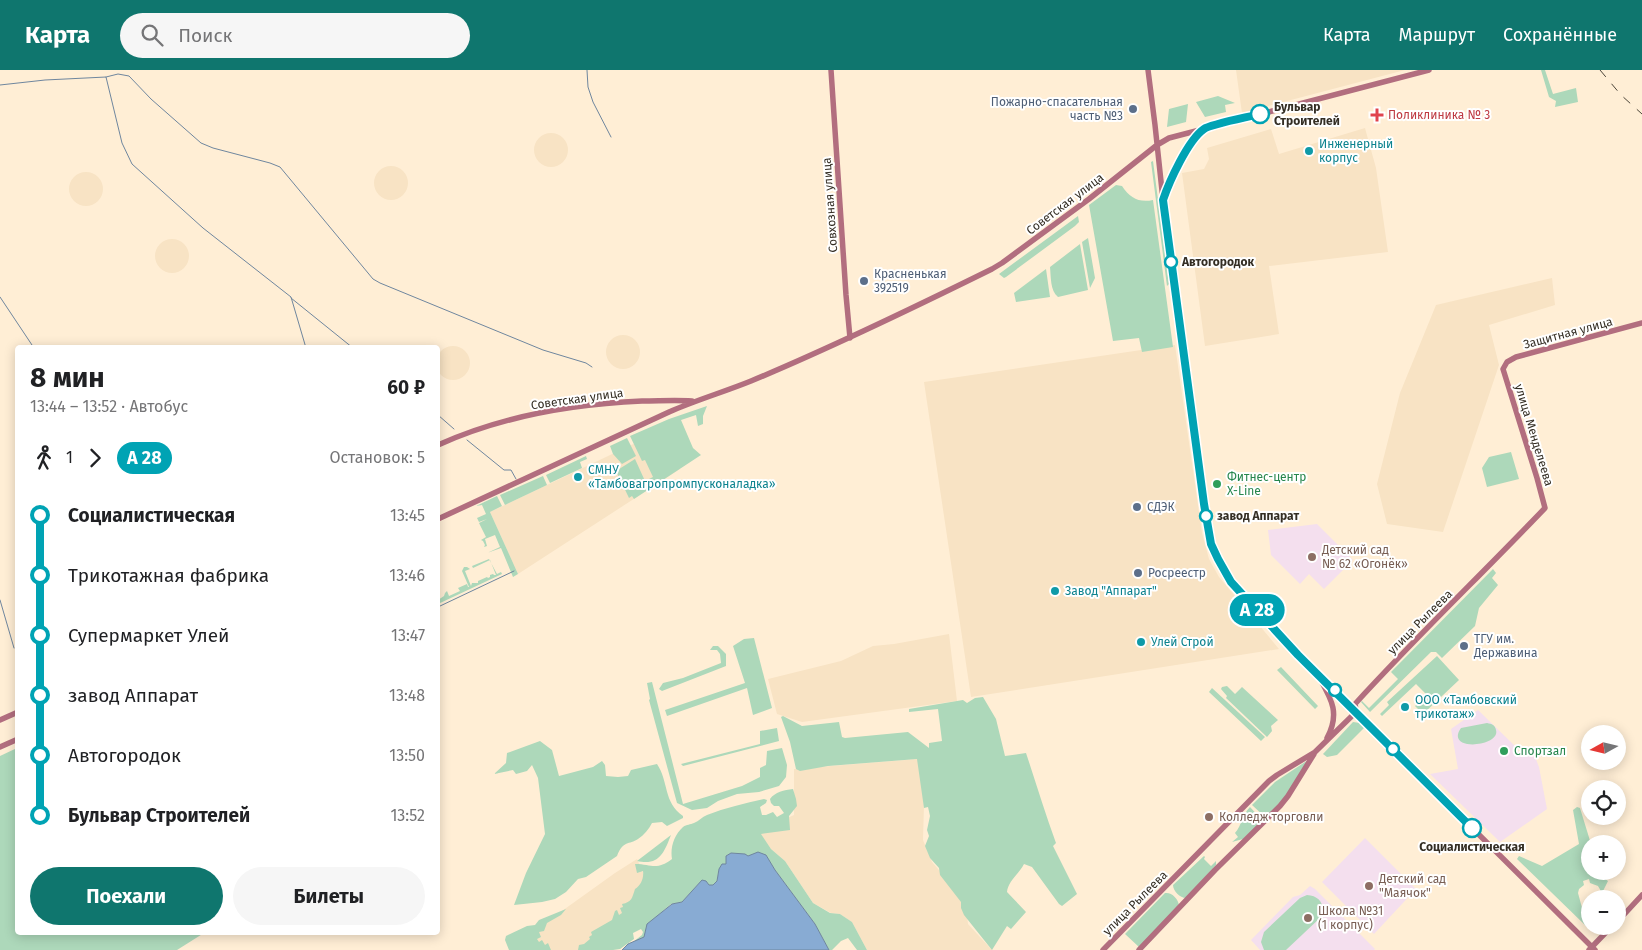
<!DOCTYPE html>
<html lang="ru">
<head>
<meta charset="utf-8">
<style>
  :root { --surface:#fff; --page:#f6f6f6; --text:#202124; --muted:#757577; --accent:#0f766e }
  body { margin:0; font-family:"Fira Sans",sans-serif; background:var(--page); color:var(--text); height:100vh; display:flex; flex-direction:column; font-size:19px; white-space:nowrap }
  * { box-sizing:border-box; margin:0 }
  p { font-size:16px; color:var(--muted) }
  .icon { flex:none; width:28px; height:28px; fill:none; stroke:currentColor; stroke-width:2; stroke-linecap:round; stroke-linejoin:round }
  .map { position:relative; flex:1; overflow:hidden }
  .drawer { position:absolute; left:15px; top:275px; width:425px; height:590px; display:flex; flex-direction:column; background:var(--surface); border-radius:5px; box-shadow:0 2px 12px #0003 }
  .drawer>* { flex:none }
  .badge { padding:0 10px; border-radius:16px; font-size:18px; line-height:32px }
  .needle { width:32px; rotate:262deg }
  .tools { position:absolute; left:1581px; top:655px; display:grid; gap:10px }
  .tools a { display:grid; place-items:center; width:45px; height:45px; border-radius:50%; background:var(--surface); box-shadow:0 2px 12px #0003; font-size:25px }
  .map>.badge { position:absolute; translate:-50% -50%; box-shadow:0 0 0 2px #fff }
  .legs { display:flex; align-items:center; gap:8px; height:55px; padding:0 15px; font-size:16px }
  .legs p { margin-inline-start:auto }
  .headline { display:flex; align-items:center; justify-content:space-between; height:85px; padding:0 15px }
  h1 { font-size:28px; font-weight:700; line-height:38px }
  .action { display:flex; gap:10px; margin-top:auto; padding:10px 15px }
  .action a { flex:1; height:58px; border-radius:30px; background:var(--accent); color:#fff; font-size:20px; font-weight:700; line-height:58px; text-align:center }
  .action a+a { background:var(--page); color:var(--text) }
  ul { padding:0 15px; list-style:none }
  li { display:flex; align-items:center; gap:18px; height:60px; font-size:19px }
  li i { display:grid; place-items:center; width:8px; height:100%; margin:0 6px; background:currentColor }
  li i::after { content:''; width:12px; height:12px; margin:-6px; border:4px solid; border-radius:50%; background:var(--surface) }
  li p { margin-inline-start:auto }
  li:first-child i { background:linear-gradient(#0000 50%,currentColor 0) }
  li:last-child i { background:linear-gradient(currentColor 50%,#0000 0) }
  header { display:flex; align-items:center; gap:30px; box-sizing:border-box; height:70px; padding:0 25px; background:var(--accent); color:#fff }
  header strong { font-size:24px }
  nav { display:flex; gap:28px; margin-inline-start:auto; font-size:18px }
  .search { width:350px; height:45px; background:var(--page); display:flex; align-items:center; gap:12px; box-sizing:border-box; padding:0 18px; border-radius:28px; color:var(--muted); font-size:19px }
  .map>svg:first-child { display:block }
  .built { fill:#f8e3c4 }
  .education { fill:#f4dfee }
  .green { fill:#add8ba }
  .water { fill:#88abd3; stroke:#6f869e }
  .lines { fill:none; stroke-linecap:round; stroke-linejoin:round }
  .stream { stroke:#6f869e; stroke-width:1 }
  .secondary { stroke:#b26e7f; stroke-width:5.5 }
  .rail { stroke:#4c4539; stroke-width:1; stroke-dasharray:9 9; stroke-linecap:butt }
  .line-1-casing { stroke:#fff; stroke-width:11 }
  .line-1 { stroke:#00a3b4; stroke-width:8 }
  .service-dot { fill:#5c6f8a; stroke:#fff; stroke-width:2 }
  .stop-1-dot { fill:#fff; stroke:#00a3b4; stroke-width:2.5 }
  .health-dot { fill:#e0444e; stroke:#fff; stroke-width:2 }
  .culture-dot { fill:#0f9aa8; stroke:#fff; stroke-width:2 }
  .leisure-dot { fill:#2e9e5b; stroke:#fff; stroke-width:2 }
  .education-dot { fill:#8d6e63; stroke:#fff; stroke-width:2 }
  .labels { text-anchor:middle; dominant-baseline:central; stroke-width:4; stroke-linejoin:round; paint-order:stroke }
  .service-label { font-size:12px; fill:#4e5e75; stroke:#fff; text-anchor:start }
  .stop-label { font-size:12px; font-weight:bold; fill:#342e24; stroke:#fff; text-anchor:start }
  .health-label { font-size:12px; fill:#be3a42; stroke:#fff; text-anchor:start }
  .culture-label { font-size:12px; fill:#0d838f; stroke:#fff; text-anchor:start }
  .street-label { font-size:12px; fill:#342e24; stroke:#fff }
  .leisure-label { font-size:12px; fill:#27864d; stroke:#fff; text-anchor:start }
  .education-label { font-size:12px; fill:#785e54; stroke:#fff; text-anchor:start }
</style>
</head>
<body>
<header>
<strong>Карта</strong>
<div class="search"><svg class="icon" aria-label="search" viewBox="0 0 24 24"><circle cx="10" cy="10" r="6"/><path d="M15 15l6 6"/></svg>Поиск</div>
<nav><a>Карта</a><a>Маршрут</a><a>Сохранённые</a></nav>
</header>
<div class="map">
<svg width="1642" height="880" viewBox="0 0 1642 880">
  <rect width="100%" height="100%" fill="#ffeed5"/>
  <path class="built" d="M1236,0h169l-163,43z
    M1365,58l11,40 12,84 -119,14 10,68 -74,12 -23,-173 22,-4 5,-10 -2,-11 64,-19 8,25z
    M534 80a17 17 0 1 1 34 0a17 17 0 1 1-34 0Z
    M374 113a17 17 0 1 1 34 0a17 17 0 1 1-34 0Z
    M69 119a17 17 0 1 1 34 0a17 17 0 1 1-34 0Z
    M155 186a17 17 0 1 1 34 0a17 17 0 1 1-34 0Z
    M1552,208l3,27 -66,20 10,40 -56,167 -56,-8 -10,-40 23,-91 36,-88z
    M606 282a17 17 0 1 1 34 0a17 17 0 1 1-34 0Z
    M1175,275l27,188 7,26 10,18 60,72 -308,48 -47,-315z
    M436 293a17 17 0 1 1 34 0a17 17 0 1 1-34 0Z
    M667,358l13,41 -162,105 -28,-62z
    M949,564l8,67 -155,21 -25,-8 -9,-35 73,-18 32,-15 21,-2z
    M918,689l6,46 -1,35 9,22 33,38 3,24 24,26h-125l-15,-28 -12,-8 -9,-1 -18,-10 -28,-42 -14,-12 -13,-18 36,-16v-46z
    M637,789l9,20 -18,33 -47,38h-40l-7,-19 81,-58z"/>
  <path class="education" d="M1317,454l36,36 -29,29 -15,-15 -9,10 -29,-29 -3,-25z
    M1478,640l38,37 2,7 7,-3 -1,-4 4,-1 2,4 2,-1 7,18 8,42 -47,33 -70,-68 28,-5 -7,-40z
    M1365,768l51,51 -42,45 -52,-52z
    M1310,816l5,3 60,60 -1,1h-114l-9,-10 42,-43 7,-2z"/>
  <path class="green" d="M1541,0h4l8,24 23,-6 2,14 -23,5 1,-6 -7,-4z
    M1218,26l17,7 -10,2 1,7 -21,5 -9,-15z
    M1188,34l-2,18 -19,5 2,-18z
    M1153,91l16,123 -2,2 -16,-124z
    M1116,115l6,1c8,12 17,17 31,14l20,147 -31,5 -3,-14 -26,3 -24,-136z
    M1078,146l1,6 -4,4 -69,51 -2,1 -5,-4z
    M1088,168l7,40 -5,10 -8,-46z
    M1080,174l8,46 -30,7c-8,-6 -7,-21 -8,-30z
    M1046,199l4,28 -34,5 -2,-9z
    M707,336l-4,10v8l-5,2 -2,-11 -15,5 12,28 8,7 -67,44 -2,-3 -3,2 -13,-27 19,-12 10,22 8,-4 -8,-17 -3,1 -12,-25 39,-17z
    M627,368l9,18 -14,8 -9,-10 -3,-8z
    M1511,382l8,27 -32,8 -5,-19 7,-11z
    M586,386l1,3 -7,3 2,6 -32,15 -4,-8z
    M543,406l4,9 -42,20 -5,-10z
    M497,426l5,10 -12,6 28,62 -5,3 -12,-29 -14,5 13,-6 -5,-12 -10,4 2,7 -3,1 1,-2 -2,-4 -2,-1 5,-3 -7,-14 8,-4 -8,3 -2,-4 9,-4 -4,-9 -6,1z
    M489,489l8,15 4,-2 1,2 -64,30v-4l6,-4 1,-3 2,-2 2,5 11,-5 -2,-3 9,-4 1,3h1l-7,-16 2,-4h3l3,2 -5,2 6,15 1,-3h6v-2l9,-4 1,1 2,-1v-2l3,-1 1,1h2l-6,-15 -17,8 -1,-2z
    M1493,499l3,4 -4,5 6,7 -19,23 -4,18 -33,32 -6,-6h-5l-61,60 -9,-10 1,-1 7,7 29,-29 -7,-7z
    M754,568l18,70 -19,7 -6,-27 -80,28 -2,-6 80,-27 -12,-37 11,-7z
    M713,576h5l8,8v12l-64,25 -3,-2 4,-6 20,-5 38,-15 -1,-9 -3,-4h-7z
    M1437,586l22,24 -36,34 -8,-8 12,-11 -11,-11 -34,32 -2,-2 9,-9 -2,-3z
    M1281,597l37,39 -3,3 -38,-39z
    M652,612l31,122 59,-18 18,-9v-9l6,-3 1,-14 15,-3 5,17 -1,12 -7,9 -20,6 -22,2 -19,7 -11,7 -15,2 -15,-7 -28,-103 1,-1 -3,-16z
    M1227,616l8,8 7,-7 36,33 -7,6 1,5 -5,6 -41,-39 1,-2 -6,-7 1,-2z
    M1212,618l53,49 -4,4 -52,-49z
    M983,627l13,22 9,37 21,-3c10,30 19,60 30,90l-3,3 24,48 -15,12 -3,-2 -27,-37 -8,-3c-5,10 -16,17 -17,28l19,20 -15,17 -4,-3 -15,24 -28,-35 -3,-7v-6l-21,-27 -1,-7 -9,-10 -5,-12 4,-10 -2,-6 3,-14 -2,-9 -4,1 -7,-49 -89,7 -28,5 -4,-2 -6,-27 -9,-25 2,-1 19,10 37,-4 3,15 3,1 63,-6 21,16v-5l13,-2 -4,-32 -29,3v-3l54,-9 4,3 8,-5z
    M1353,652l7,1 5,4 -28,28 -10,2 -4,-3z
    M1487,653c5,1 8,2 9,7 5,17 -52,22 -35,-2z
    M777,658l2,13 -96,25 -2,-2 79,-20v-13z
    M540,671l12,9 7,26 34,-9 9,-6 3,4 1,11 12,1 10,-1 3,-6 26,-6c12,18 6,38 26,52v2l-16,8 -5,-4 -10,1c-3,6 -8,12 -14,16 -9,6 -15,1 -21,17l-31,21 -8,2 -12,13 -11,7 -13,3 -28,3 12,-32 19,-39 -7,-56 -6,-13 -5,6 -11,3 -3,-4 -19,4 12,-11 1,-10z
    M17,678l1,184 186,1 -27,17h-177v-194z
    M1311,688l-25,38 -20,22 -14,-13 23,-23z
    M793,719l3,10 1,7 -8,10 1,14 -29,4 10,15 14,12 28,42 17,10 10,1 12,8 15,28h-10l-9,-12 -7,3 -9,9h-3l-14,-26 -40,-54 -9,-15 -18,1 -17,-3 -5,3v8l-7,5 -2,12 -4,4h-4l-7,-5 -20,22 -11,2 -24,21 3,8 -6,5 -11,4 9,-7 1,-3 -2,-3 -8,4 1,6 -14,10 -7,1h-35l1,-5 5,-1 6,-5 -1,-2 3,-2 -1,-3 21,-12 3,-9 2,-1 2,5 3,-2 -2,-5 3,-1 -1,-3c10,-2 10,-6 13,-15 6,-4 9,-11 8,-18l-6,2 -2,-9c17,0 21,7 37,-5 -2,-11 2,-24 11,-32 4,-3 7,-2 11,-4 5,-2 8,-6 13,-8 18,-7 38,-12 57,-16l3,1 -1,3 -6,4 2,8h4l7,-3 4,5 7,-4 -5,-7h-5l-3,-3 -1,-4c5,-7 14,-9 23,-10z
    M1250,737l13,14 -20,18 -11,3 6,-5 -3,-4c7,-8 7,-18 15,-26z
    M1577,737l3,1 11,36 -1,27h14l-3,5 7,5 -6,12 -4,-7 -8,-3 -1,-4 -6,2 1,4 -5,4 -1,4 7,26h3l2,2v5l-3,1 -70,-68 2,-3 23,10 37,-22 -6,-34z
    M671,765c-7,18 -12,31 -34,26z
    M1204,786l1,1 -1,2 7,7 5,-5v4l-30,33c-6,0 -13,-7 -13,-13z
    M1165,823c7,-1 13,6 14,12l-40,42 -14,-13z
    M1307,825c14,1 19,11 13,23l-34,32h-22l-3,-8 3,-10 36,-34z
    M566,839l-5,6 -14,8 -3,8 -5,1 2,5 -4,2 2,3 3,-2 3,5 3,-2 3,7h-42l-4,-10 1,-4 21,-10 8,-1 4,-5z"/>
  <path class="water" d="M758,782l8,3 9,15 40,54 14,26h-207l6,-6 16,-7 3,-13 25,-20 10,-2 20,-22 4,1 3,4h4l4,-4 2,-12 3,-5h4v-8l5,-3 14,1 3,2z"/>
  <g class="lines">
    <path class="stream" d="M587,0l1,17 5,15 18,35
      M106,7l12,-3 11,2 22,23 50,44 12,5 57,15 10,4 93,112 7,4 163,67 43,13 6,4
      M0,15l45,-5 61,-3 16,66 10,21 71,64 88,69 15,51
      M0,227l34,51
      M291,228l62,50
      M438,345l16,14
      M467,370l37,30h7l5,9
      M0,530l14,48
      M438,537l76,-36"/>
    <path class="secondary" d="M831,0l15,225 4,43
      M1148,0l7,55 8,75 41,304 7,40 10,23 10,15 67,73 297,295
      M1163,128c9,-25 23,-51 41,-69
      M438,375c64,-29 134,-41 204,-44 17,0 33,-1 50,0
      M438,449l231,-107c27,-12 55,-20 82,-31 82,-34 162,-73 241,-112l10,-6 87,-64 68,-54 12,-7 260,-68
      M1320,609c12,21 20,35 7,59
      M1356,640l-1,-6c61,-67 127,-130 190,-196l-8,-30 -34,-109 4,-7 9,-5 126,-34
      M0,650l18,-8
      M0,677l18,-8
      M1618,851l24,-26
      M1103,880l166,-169 8,-6 38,-23 41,-40
      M1139,880l76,-80 65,-64 8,-10 26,-42
      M1589,880l23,-24"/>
    <path class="rail" d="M1600,0l21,25 21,19"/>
  </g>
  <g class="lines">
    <g class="line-1-casing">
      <path id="line-1" d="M1260,44c-11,3 -49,10 -56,15 -16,11 -35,53 -41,71l41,304 7,40 7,15 13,23 67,73 174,173"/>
    </g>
    <use href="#line-1" class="line-1"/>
  </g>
  <g class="service-dot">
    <circle cx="1133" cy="39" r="5"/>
    <circle cx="864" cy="211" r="5"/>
    <circle cx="1137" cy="437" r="5"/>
    <circle cx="1138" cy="503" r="5"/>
    <circle cx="1464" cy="576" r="5"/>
  </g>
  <g class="stop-1-dot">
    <circle cx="1260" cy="44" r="9"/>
    <circle cx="1171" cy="192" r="6"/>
    <circle cx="1206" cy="446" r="6"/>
    <circle cx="1335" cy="620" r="6"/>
    <circle cx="1393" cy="679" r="6"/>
    <circle cx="1472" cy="758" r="9"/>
  </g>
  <path class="health-dot" d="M1374.5 37.5h5v5h5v5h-5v5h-5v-5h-5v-5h5z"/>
  <g class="culture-dot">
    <circle cx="1309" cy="81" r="5"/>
    <circle cx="578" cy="407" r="5"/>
    <circle cx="1055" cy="521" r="5"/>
    <circle cx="1141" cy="572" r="5"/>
    <circle cx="1405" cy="637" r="5"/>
  </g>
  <g class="leisure-dot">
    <circle cx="1217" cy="414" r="5"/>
    <circle cx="1504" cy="681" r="5"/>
  </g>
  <g class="education-dot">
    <circle cx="1312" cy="487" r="5"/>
    <circle cx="1209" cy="747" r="5"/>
    <circle cx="1369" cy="816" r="5"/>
    <circle cx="1308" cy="848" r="5"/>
  </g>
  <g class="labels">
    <g class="service-label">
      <text x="1123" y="32" text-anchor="end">Пожарно-спасательная<tspan x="1123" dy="14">часть №3</tspan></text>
      <text x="874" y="204">Красненькая<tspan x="874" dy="14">392519</tspan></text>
      <text x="1147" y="437">СДЭК</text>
      <text x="1148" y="503">Росреестр</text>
      <text x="1474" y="569">ТГУ им.<tspan x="1474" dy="14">Державина</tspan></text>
    </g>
    <g class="stop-label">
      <text x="1274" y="37">Бульвар<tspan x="1274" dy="14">Строителей</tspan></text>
      <text x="1182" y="192">Автогородок</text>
      <text x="1217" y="446">завод Аппарат</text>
      <text x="1472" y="777" text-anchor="middle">Социалистическая</text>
    </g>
    <g class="health-label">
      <text x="1388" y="45">Поликлиника № 3</text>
    </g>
    <g class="culture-label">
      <text x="1319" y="74">Инженерный<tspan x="1319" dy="14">корпус</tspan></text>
      <text x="588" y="400">СМНУ<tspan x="588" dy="14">«Тамбовагропромпусконаладка»</tspan></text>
      <text x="1065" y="521">Завод "Аппарат"</text>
      <text x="1151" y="572">Улей Строй</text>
      <text x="1415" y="630">ООО «Тамбовский<tspan x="1415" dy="14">трикотаж»</tspan></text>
    </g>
    <g class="street-label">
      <text transform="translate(1065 134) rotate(-37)">Советская улица</text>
      <text transform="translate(830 135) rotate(-94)">Совхозная улица</text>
      <text transform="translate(1568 263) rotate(-15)">Защитная улица</text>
      <text transform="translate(577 329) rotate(-8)">Советская улица</text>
      <text transform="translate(1534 365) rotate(73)">улица Менделеева</text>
      <text transform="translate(1420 552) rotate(-45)">улица Рылеева</text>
      <text transform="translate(1135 833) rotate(-45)">улица Рылеева</text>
    </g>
    <g class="leisure-label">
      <text x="1227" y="407">Фитнес-центр<tspan x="1227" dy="14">X-Line</tspan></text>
      <text x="1514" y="681">Спортзал</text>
    </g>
    <g class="education-label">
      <text x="1322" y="480">Детский сад<tspan x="1322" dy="14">№ 62 «Огонёк»</tspan></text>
      <text x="1219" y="747">Колледж торговли</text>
      <text x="1379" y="809">Детский сад<tspan x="1379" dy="14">"Маячок"</tspan></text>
      <text x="1318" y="841">Школа №31<tspan x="1318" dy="14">(1 корпус)</tspan></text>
    </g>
  </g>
</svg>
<div class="tools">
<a><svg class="needle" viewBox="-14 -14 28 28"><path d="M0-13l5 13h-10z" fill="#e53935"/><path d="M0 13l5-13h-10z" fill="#757577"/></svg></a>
<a><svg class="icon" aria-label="locate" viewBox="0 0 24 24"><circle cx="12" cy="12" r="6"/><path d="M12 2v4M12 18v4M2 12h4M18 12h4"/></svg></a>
<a>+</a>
<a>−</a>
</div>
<b class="badge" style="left:1257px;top:540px;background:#00a3b4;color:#fff">А 28</b>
<section class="drawer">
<div class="headline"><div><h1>8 мин</h1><p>13:44 – 13:52 · Автобус</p></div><b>60 ₽</b></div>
<div class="legs"><svg class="icon" aria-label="walk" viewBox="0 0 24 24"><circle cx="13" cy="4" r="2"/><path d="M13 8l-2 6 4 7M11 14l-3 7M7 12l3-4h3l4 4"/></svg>1<svg class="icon" aria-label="forward" viewBox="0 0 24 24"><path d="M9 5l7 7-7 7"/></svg><b class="badge" style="background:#00a3b4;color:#fff">А 28</b><p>Остановок: 5</p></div>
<ul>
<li><i style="color:#00a3b4"></i><b>Социалистическая</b><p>13:45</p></li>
<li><i style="color:#00a3b4"></i><span>Трикотажная фабрика</span><p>13:46</p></li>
<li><i style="color:#00a3b4"></i><span>Супермаркет Улей</span><p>13:47</p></li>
<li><i style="color:#00a3b4"></i><span>завод Аппарат</span><p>13:48</p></li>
<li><i style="color:#00a3b4"></i><span>Автогородок</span><p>13:50</p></li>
<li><i style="color:#00a3b4"></i><b>Бульвар Строителей</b><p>13:52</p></li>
</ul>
<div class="action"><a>Поехали</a><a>Билеты</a></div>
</section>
</div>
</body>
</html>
